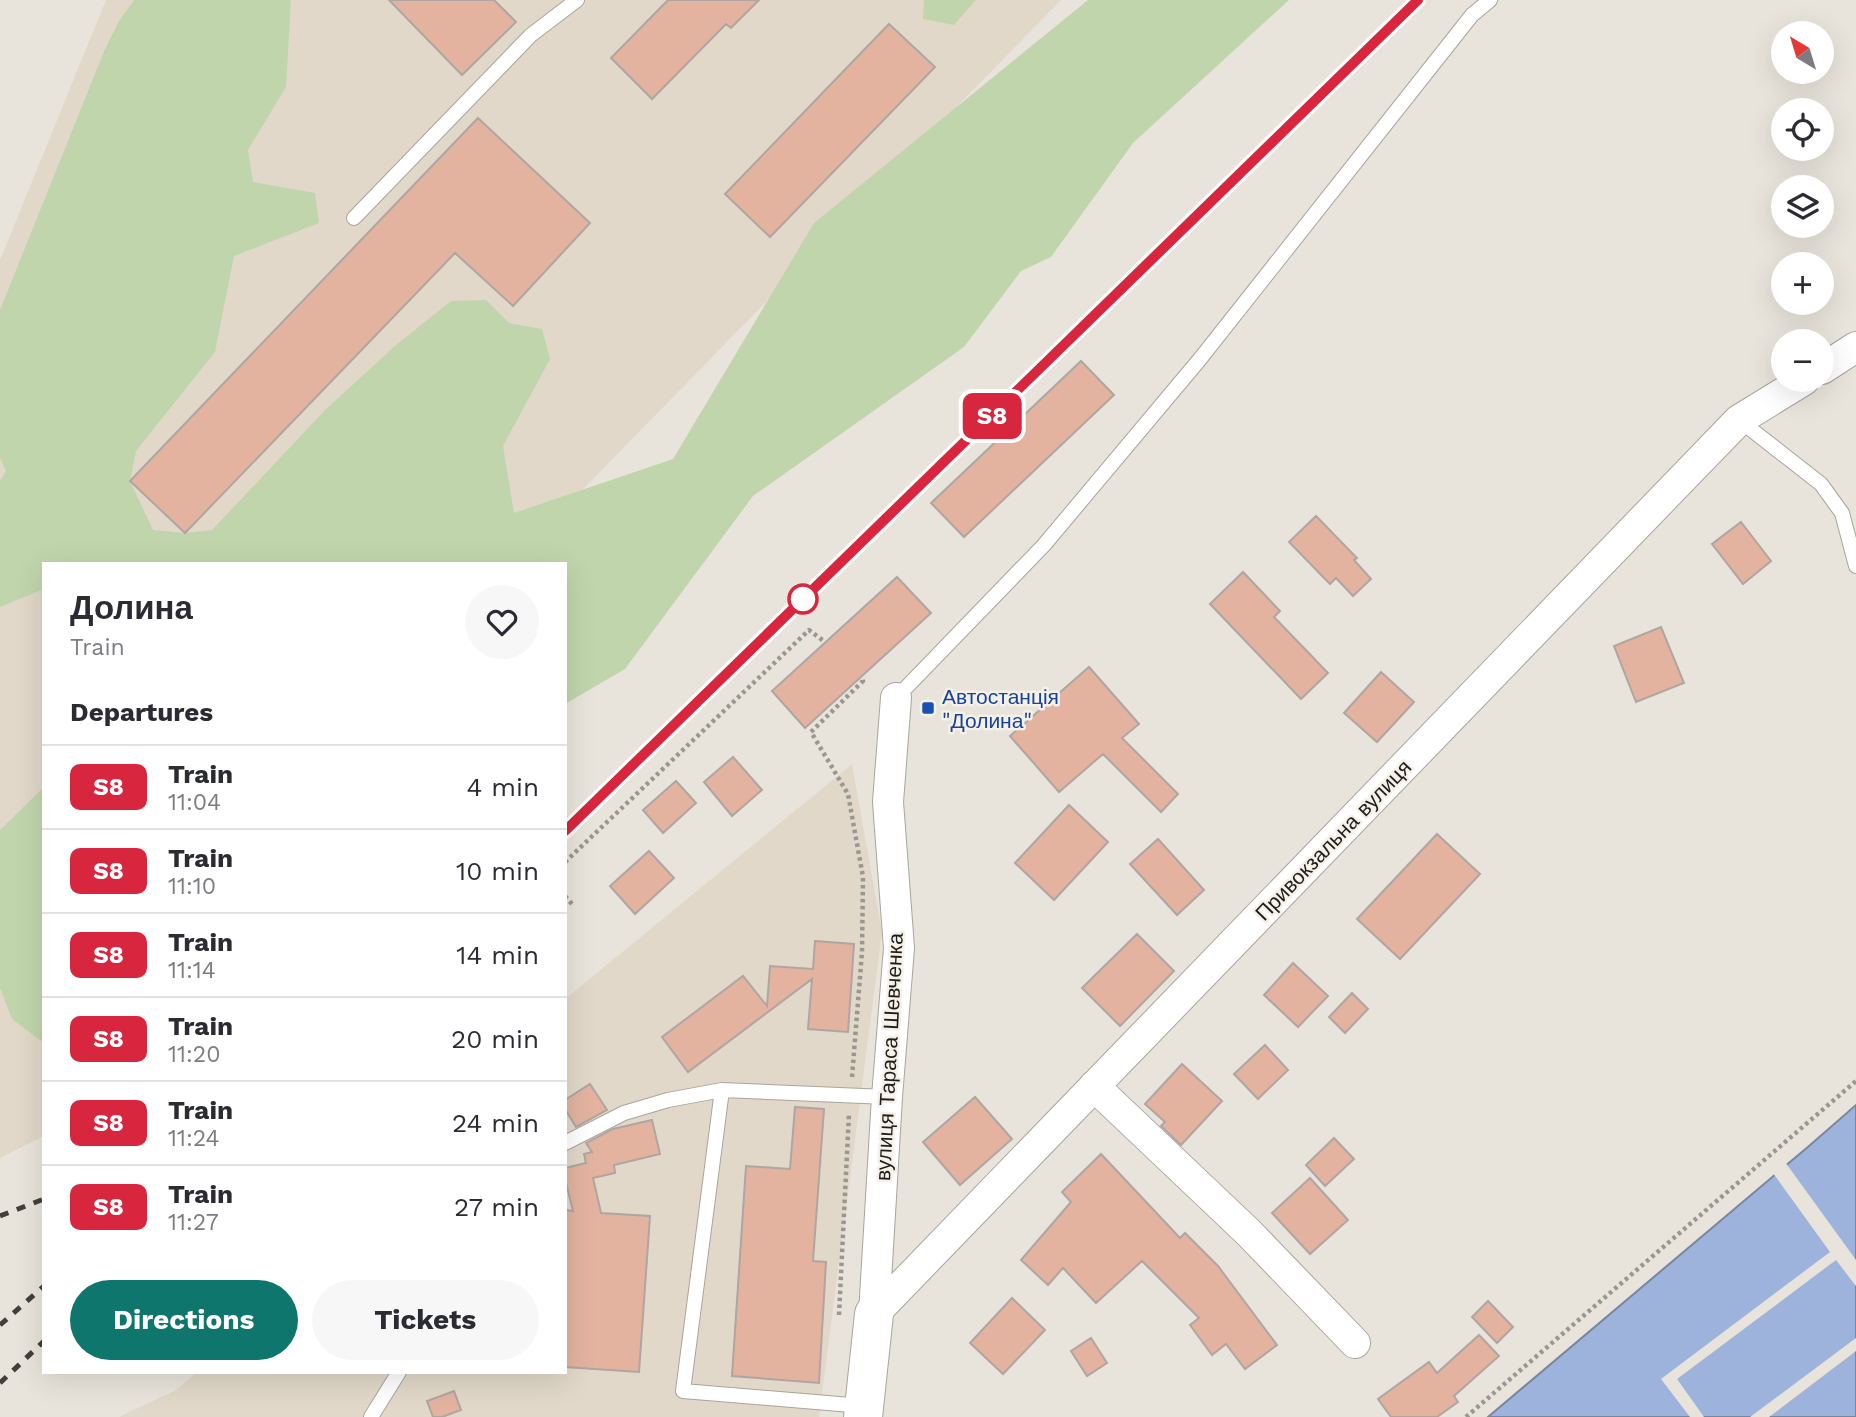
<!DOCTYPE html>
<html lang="en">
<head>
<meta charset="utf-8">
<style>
  :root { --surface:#fff; --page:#f7f7f7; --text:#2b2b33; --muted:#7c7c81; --line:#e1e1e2; --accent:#0f766e }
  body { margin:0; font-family:"Work Sans",sans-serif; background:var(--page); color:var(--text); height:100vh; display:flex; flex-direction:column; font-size:26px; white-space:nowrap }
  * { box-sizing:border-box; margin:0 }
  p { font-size:23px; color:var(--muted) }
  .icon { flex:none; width:38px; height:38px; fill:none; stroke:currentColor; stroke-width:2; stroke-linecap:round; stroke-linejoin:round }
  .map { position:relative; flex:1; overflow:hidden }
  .details { position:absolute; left:42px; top:562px; width:525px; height:812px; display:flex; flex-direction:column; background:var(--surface); border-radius:0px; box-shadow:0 7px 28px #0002 }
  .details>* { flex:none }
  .badge { padding:0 14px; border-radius:10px; font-size:24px; line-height:46px }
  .needle { width:46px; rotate:322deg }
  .buttons { position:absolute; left:1771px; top:21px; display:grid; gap:14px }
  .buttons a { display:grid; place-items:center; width:63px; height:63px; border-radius:50%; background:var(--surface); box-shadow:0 7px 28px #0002; font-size:35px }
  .map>.badge { position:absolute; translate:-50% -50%; box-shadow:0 0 0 4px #fff }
  h2 { padding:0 28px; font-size:26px; line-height:63px }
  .round { display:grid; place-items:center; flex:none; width:74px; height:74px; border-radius:37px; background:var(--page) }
  .overview { display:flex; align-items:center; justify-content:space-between; height:119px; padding:0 28px }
  h1 { font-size:33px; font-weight:700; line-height:52px }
  .button { display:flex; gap:14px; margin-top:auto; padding:14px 28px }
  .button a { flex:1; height:80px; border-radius:42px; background:var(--accent); color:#fff; font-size:28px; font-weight:700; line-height:80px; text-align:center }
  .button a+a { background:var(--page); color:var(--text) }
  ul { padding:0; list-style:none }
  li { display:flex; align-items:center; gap:21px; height:84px; padding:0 28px; border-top:2px solid var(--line) }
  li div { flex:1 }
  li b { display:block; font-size:26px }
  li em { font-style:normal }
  li .badge { min-width:77px; font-weight:700; text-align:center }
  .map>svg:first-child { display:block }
  .built { fill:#e1d8c9 }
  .green { fill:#c1d5ad }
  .water { fill:#9db3db; stroke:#7786a1; stroke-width:2 }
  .pier { fill:#e9e4db }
  .building { fill:#e3b3a0; stroke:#afa5a1; stroke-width:2 }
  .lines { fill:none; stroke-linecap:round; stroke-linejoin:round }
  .lane-casing { stroke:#a9a49c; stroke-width:16 }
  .street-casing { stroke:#a9a49c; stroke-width:32 }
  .secondary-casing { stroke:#a9a49c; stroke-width:40 }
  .path { stroke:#9a9690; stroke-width:4.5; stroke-dasharray:3.5 3.5; stroke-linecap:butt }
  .lane { stroke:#fff; stroke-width:14 }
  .street { stroke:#fff; stroke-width:30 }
  .secondary { stroke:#fff; stroke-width:38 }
  .rail { stroke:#41403b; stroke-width:5; stroke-dasharray:9 9; stroke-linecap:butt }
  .line-casing { stroke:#fff; stroke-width:16 }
  .line { stroke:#d7263d; stroke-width:10 }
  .stop-dot { fill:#fff; stroke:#d7263d; stroke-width:3.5 }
  .transit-dot { fill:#1a4fb4; stroke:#f6f1e8; stroke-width:2.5 }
  .labels { text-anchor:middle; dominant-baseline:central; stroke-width:5; stroke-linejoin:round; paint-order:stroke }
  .transit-label { font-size:21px; fill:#164399; stroke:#f6f1e8; text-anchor:start }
  .street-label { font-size:21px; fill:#1e1d1a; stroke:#f6f1e8 }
</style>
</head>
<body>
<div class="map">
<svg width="1856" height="1417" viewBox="0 0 1856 1417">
  <rect width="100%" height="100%" fill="#e9e4db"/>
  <path class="built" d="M106,0h955l-550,563 -467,1v572l-44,22v-898z
    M852,764l30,168 -63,485h-700l57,-27 21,-18h368v-373z"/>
  <path class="green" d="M134,0h157l-5,87 -38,63 5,32 62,11 4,30 -85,33 -19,96 -79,99 -6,30 23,49 32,3 27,-3 113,-120 71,-65 55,-44 35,-1 23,23 33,6 8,30 -47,87 11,67 159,-54 141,-236 274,-223h201l-156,143 -82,114 -30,14 -57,76 -211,149 -128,173 -60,35v-140h-521v25l-44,18v-126l6,-10 -6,-13v-148l105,-261 14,-28z
    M924,0h52l-22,25 -31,-6z
    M44,787v256l-32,-24 -12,-31v-158z"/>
  <path class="water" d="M1856,1105v312h-368l321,-271z"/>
  <path class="pier" d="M1785,1162l71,98v26l-20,-26 -159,119 27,38h-14l-29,-38 169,-127 -57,-79z
    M1856,1338v13l-87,66h-19z"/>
  <path class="building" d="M389,0h105l22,22 -54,53z
    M668,0h91l-28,28 -5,-4 -74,75 -41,-41z
    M889,24l46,43 -165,170 -45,-43z
    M478,118l112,105 -77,83 -58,-53 -270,280 -55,-52z
    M1081,361l33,34 -150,142 -33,-34z
    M1316,516l41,42 -3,2 17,19 -18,17 -17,-18 -6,6 -41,-42z
    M1741,522l30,39 -28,23 -31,-40z
    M1243,572l37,39 -6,6 54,56 -27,26 -91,-95z
    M897,577l34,36 -126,115 -33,-37z
    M1661,627l23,56 -48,19 -22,-56z
    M1089,667l50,57 -17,14 56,56 -17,18 -58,-58 -44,38 -49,-56z
    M1381,672l33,30 -37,40 -33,-29z
    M733,757l29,33 -30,26 -28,-34z
    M676,781l20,22 -33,30 -20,-23z
    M1069,805l39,37 -54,58 -39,-37z
    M1437,834l43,40 -80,85 -43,-40z
    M1158,839l46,51 -27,25 -47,-51z
    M649,851l25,27 -39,36 -25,-28z
    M1137,934l37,37 -54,55 -38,-38z
    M815,941l39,3 -6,88 -40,-3 4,-50 -124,93 -26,-35 81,-61 24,30 3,-40 43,3z
    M1293,963l35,33 -30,31 -34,-32z
    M1352,993l16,16 -23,24 -16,-16z
    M1265,1045l23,25 -30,29 -24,-25z
    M1182,1064l40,37 -41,44 -20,-19 4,-4 -20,-18z
    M590,1084l17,26 -31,17 -11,-18v-9z
    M975,1097l37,42 -52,46 -37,-43z
    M795,1107l29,2 -11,152 13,1 -7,121 -87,-7 14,-210 44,3z
    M652,1120l8,34 -46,11 1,8 -22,5 8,35 49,3 -11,156 -74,-5v-157l8,1 -8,-32v-11l21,-5 -2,-9 8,-2 -6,-9 27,-14z
    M1334,1138l20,21 -29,27 -19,-21z
    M1101,1154l79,84 5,-5 33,33 59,79 -32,24 -19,-25 -14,11 -22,-30 9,-7 -57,-57 -46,42 -33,-35 -15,17 -27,-25 50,-58 -9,-10z
    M1310,1178l38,42 -38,34 -38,-41z
    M1012,1298l33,32 -42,44 -33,-31z
    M1488,1301l25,26 -16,16 -25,-26z
    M1479,1335l20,21 -45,40 4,6 -21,15h-46l-13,-18 51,-37 8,11z
    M1091,1338l16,25 -20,13 -16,-25z
    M454,1391l7,19 -19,7h-9l-6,-16z"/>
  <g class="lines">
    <g class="lane-casing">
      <path id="lane" d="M354,218l177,-183 46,-35
        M1739,420l82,64 21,29 14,53
        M896,698l148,-153 156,-186 272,-344 18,-15
        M722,1090l-39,301 180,15
        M565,1143l59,-30 44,-13 54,-10 165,7
        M371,1417l28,-45"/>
    </g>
    <g class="street-casing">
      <path id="street" d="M1822,369l34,-22
        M1094,1086l155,147 106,110
        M874,1314l865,-894 65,-40
        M874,1314l13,-217 12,-149 -11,-146 8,-104"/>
    </g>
    <g class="secondary-casing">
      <path id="secondary" d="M863,1417l11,-103"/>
    </g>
    <path class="path" d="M565,862l244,-232 16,12
      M565,896l7,8
      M852,1077l10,-125 1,-75 -15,-83 -37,-62 52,-51 -3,-3
      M839,1315l10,-201
      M1466,1417l390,-336"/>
    <use href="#lane" class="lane"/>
    <use href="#street" class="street"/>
    <use href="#secondary" class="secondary"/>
    <path class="rail" d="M565,831l853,-831
      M0,1216l44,-17
      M0,1325l44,-39
      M0,1383l44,-42"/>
  </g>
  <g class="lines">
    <g class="line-casing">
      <path id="line" d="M565,831l853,-831"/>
    </g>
    <use href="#line" class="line"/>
  </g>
  <circle class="stop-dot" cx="803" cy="599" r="14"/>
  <rect class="transit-dot" x="921" y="701" width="14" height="14" rx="3.5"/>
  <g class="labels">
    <g class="transit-label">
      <text x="942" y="696">Автостанція<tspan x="942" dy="24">"Долина"</tspan></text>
    </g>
    <g class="street-label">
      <text transform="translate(1333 840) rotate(-46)">Привокзальна вулиця</text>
      <text transform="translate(889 1057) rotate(-87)">вулиця Тараса Шевченка</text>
    </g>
  </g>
</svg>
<div class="buttons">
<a><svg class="needle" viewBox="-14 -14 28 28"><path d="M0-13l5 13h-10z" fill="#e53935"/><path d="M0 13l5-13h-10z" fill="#7c7c81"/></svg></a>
<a><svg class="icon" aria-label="locate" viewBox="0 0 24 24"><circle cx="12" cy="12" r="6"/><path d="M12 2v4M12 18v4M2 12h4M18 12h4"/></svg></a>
<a><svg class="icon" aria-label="layers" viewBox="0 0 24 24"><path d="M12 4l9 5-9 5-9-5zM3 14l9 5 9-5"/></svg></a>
<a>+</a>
<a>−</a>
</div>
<b class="badge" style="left:992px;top:416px;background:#d7263d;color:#fff">S8</b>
<section class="details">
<div class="overview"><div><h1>Долина</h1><p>Train</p></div><a class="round"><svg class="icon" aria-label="heart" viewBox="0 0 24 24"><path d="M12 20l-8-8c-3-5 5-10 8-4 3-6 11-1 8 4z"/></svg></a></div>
<h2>Departures</h2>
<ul>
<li><span class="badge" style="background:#d7263d;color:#fff">S8</span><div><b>Train</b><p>11:04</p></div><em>4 min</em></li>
<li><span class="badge" style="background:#d7263d;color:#fff">S8</span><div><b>Train</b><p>11:10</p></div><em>10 min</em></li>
<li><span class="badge" style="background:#d7263d;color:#fff">S8</span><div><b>Train</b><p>11:14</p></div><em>14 min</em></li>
<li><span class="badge" style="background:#d7263d;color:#fff">S8</span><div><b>Train</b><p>11:20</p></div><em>20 min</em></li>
<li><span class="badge" style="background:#d7263d;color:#fff">S8</span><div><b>Train</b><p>11:24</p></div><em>24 min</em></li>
<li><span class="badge" style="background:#d7263d;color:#fff">S8</span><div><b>Train</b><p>11:27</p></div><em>27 min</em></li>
</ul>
<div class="button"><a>Directions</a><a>Tickets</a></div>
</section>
</div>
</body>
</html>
